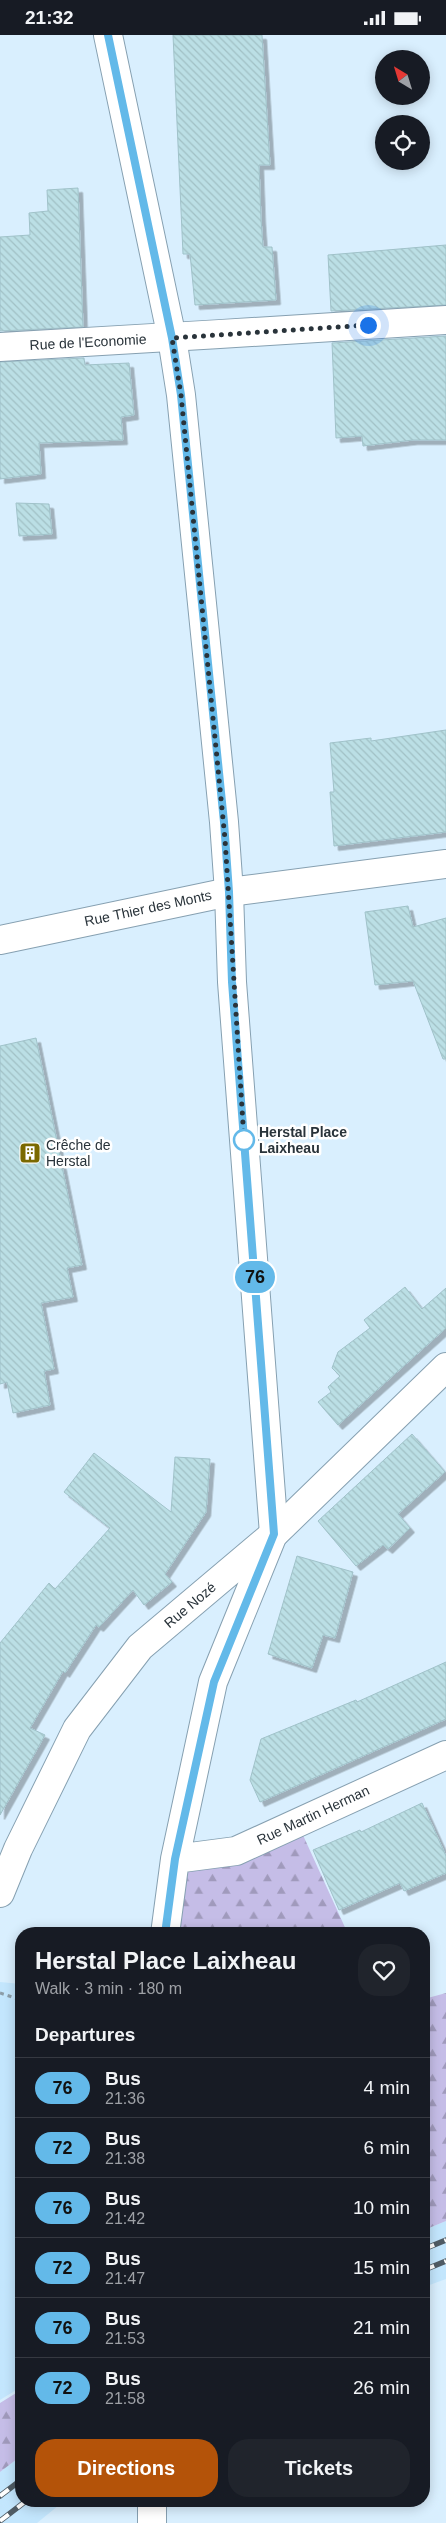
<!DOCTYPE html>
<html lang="en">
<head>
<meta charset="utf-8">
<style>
  :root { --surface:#171b24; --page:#20242c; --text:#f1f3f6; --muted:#9ea1a6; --line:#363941; --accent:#b45309 }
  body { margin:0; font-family:Helvetica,sans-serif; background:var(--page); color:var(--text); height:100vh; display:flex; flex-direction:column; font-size:19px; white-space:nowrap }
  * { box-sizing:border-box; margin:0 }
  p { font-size:16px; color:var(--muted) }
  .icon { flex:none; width:28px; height:28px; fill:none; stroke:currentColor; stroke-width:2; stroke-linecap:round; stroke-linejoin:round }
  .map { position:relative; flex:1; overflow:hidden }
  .drawer { position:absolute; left:15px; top:1892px; width:415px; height:580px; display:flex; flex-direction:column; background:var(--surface); border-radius:20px; box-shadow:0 2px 12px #0003 }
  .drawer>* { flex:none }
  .badge { padding:0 10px; border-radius:16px; font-size:18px; line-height:32px }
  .needle { width:32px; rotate:322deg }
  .controls { position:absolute; left:375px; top:15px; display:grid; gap:10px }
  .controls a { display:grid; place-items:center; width:55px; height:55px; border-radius:50%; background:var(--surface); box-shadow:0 2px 12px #0003; font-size:25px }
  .you { position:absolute; width:25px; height:25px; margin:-12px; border:4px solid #fff; border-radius:50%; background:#1a73e8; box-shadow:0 0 0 8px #1a73e833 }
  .map>.badge { position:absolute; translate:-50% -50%; box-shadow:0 0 0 2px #fff }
  h2 { padding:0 20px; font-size:19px; line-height:45px }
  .round { display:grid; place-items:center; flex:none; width:52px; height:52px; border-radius:20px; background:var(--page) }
  .summary { display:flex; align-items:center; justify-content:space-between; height:85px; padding:0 20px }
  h1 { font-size:24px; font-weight:700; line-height:38px }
  .action { display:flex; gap:10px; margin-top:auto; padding:10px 20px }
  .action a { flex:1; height:58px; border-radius:20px; background:var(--accent); color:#fff; font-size:20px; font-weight:700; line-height:58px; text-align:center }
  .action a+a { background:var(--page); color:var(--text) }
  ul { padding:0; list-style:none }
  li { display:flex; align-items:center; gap:15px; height:60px; padding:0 20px; border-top:1px solid var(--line) }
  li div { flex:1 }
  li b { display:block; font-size:19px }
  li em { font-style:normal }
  li .badge { min-width:55px; font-weight:700; text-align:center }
  .status { display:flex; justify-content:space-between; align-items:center; height:35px; padding:0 25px; background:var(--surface); direction:ltr }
  .status svg { height:14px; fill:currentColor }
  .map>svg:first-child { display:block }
  .built { fill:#c3e6fd }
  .forest { fill:url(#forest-firs) }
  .building { fill:url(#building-back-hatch); stroke:#a0c2c9; filter:url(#shadow) }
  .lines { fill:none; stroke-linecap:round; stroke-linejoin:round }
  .street-casing { stroke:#86a0b1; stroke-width:30 }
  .secondary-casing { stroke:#86a0b1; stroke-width:30 }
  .path { stroke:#8c9da8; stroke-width:3; stroke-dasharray:4 4; stroke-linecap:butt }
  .street { stroke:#fff; stroke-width:28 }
  .secondary { stroke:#fff; stroke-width:28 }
  .rail-casing { stroke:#4f5b64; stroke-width:5.5 }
  .rail { stroke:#fff; stroke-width:4; stroke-dasharray:11; stroke-linecap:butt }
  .line-casing { stroke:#fff; stroke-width:11 }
  .line { stroke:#63b9e9; stroke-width:8 }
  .walk { stroke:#29333a; stroke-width:5; stroke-dasharray:0 9 }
  .stop-dot { fill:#fff; stroke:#63b9e9; stroke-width:2.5 }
  .labels { text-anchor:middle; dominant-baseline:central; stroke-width:5; stroke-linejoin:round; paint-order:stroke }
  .street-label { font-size:14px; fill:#29333a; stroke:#fff }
  .stop-label { font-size:14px; font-weight:bold; fill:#29333a; stroke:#fff; text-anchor:start }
  .poi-label { font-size:14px; fill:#29333a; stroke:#fff; text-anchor:start }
</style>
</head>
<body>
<div class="status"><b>21:32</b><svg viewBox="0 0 49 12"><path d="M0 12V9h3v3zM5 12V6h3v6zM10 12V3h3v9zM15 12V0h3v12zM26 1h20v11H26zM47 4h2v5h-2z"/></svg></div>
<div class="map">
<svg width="446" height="2488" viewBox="0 0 446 2488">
  <defs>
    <pattern id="forest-firs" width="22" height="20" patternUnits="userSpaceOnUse" patternTransform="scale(1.25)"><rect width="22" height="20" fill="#c5bde7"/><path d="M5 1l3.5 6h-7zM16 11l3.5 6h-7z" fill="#a09abc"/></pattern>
    <pattern id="building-back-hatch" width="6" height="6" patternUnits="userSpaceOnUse" patternTransform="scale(1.25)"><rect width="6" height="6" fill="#bbdfe5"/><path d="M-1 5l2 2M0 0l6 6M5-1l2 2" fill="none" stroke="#a1c0c5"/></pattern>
    <filter id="shadow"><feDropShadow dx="4.5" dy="4.5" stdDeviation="0" flood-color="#0004"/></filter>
  </defs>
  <rect width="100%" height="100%" fill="#d9effe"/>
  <path class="built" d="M0,1947l21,2v403l-21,13z
    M446,2186v58l-22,8v-57z
    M21,2421v45h43l-27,22h-37v-51z"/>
  <path class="forest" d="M297,1787l51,112h-197l24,-75z
    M446,1958v228l-22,9v-231z
    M21,2355v66l-21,16v-69z"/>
  <path class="building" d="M173,0h89l8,130h-11l2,54 2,28h9l4,53 -81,5 -5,-51h-7z
    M78,153l5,139 -83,4v-94l30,-2 -1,-22 19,-2 -1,-21z
    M446,210v60l-115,6 -3,-56z
    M446,301v104h-33l-50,6 -1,-10 -26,2 -4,-95z
    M84,323l1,7 44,-2 5,52 -13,2 2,23 -84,3 2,31 -41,5v-117z
    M16,468l33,1 3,30 -33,2z
    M446,695v102l-112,14 -4,-54h4l-4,-49 41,-5v3z
    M408,871l5,21 33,-9v141h-3l-30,-78 -38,4 -10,-73z
    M36,1003l46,227 -15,3 6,29 -32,6 13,66 -10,2 6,34 -37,8 -6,-31 -7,2v-338z
    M405,1252l17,22 24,-21v40l-108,97 -20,-23 13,-10 -3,-5 12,-11 -8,-8 6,-16 32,-24 -6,-8z
    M412,1399l33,38 -47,42 12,14 -22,21 -5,-4 -27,21 -38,-45z
    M94,1418l77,59 4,-55 35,2 -4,53 -41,62 7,8 -28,23 -11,-15 -34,37 -3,-2 -31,48 -2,-2 -33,57 15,7 -45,80v-172l49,-60 6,6 55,-61 -46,-36z
    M297,1521l56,16 -18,66 -12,-3 -11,33 -44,-14z
    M446,1627v57l-186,83 -10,-22 11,-41 95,-39 1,2z
    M422,1768l24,53v17l-42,18 -4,-8 -61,27 -26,-60 47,-20 1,2z"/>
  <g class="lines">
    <g class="street-casing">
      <path id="street" d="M0,312c149,-8 297,-18 446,-27
        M0,905l229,-48 217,-28
        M175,1824l61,-8 210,-96
        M0,1858l18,-44 59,-120 63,-82 134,-113 172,-167
        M165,1899l10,-75 38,-177 59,-145
        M152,2466v22"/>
    </g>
    <g class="secondary-casing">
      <path id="secondary" d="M108,0l64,303 9,57 43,427 5,70 3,90 42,552"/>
    </g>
    <path class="path" d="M0,1958l21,7"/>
    <use href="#street" class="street"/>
    <use href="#secondary" class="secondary"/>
    <g class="rail-casing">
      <path id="rail" d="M424,2214l22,-9
        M424,2235l22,-9
        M0,2461l21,-16
        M0,2486l26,-20"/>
    </g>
    <use href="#rail" class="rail"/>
  </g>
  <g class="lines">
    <g class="line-casing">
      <path id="line" d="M108,0l64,303 9,57 43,427 5,70 3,90 42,552 -60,148 -39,177 -10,75"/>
    </g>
    <use href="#line" class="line"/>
    <path class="walk" d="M244,1105l-19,-301 -44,-444 -9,-57 196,-13"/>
  </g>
  <defs>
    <g id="building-square" transform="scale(1.125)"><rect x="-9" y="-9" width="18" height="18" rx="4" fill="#7a6900" stroke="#fff"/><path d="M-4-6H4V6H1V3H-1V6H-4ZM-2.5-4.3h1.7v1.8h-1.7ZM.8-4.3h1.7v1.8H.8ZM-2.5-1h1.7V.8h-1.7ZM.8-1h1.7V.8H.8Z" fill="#fff"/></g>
  </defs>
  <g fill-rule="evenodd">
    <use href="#building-square" x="30" y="1118"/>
  </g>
  <circle class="stop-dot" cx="244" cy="1105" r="10"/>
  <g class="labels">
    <g class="street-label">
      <text transform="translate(88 307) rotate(-3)">Rue de l'Economie</text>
      <text transform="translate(148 873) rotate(-12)">Rue Thier des Monts</text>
      <text transform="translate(190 1570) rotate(-40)">Rue Nozé</text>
      <text transform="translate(313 1780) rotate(-25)">Rue Martin Herman</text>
    </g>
    <g class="stop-label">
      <text x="259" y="1097">Herstal Place<tspan x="259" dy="16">Laixheau</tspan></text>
    </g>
    <g class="poi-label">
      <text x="46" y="1110">Crêche de<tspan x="46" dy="16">Herstal</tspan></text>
    </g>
  </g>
</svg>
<div class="controls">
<a><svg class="needle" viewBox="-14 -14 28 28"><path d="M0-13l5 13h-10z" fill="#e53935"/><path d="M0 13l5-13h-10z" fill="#9ea1a6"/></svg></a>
<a><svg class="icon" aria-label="locate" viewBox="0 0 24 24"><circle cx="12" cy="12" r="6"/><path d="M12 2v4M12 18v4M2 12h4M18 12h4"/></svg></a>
</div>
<div class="you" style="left:368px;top:290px"></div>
<b class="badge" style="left:255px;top:1242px;background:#63b9e9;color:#111">76</b>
<section class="drawer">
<div class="summary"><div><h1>Herstal Place Laixheau</h1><p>Walk · 3 min · 180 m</p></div><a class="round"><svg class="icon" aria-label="heart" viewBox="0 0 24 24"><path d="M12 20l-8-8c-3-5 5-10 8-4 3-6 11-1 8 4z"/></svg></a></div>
<h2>Departures</h2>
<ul>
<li><span class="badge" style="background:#63b9e9;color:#111">76</span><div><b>Bus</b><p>21:36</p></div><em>4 min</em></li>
<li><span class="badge" style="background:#63b9e9;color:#111">72</span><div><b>Bus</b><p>21:38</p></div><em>6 min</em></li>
<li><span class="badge" style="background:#63b9e9;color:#111">76</span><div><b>Bus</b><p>21:42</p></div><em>10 min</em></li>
<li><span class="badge" style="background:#63b9e9;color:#111">72</span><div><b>Bus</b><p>21:47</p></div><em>15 min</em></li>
<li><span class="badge" style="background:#63b9e9;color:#111">76</span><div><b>Bus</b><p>21:53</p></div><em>21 min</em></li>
<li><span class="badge" style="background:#63b9e9;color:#111">72</span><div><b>Bus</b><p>21:58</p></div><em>26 min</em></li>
</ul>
<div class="action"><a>Directions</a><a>Tickets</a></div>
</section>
</div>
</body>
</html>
